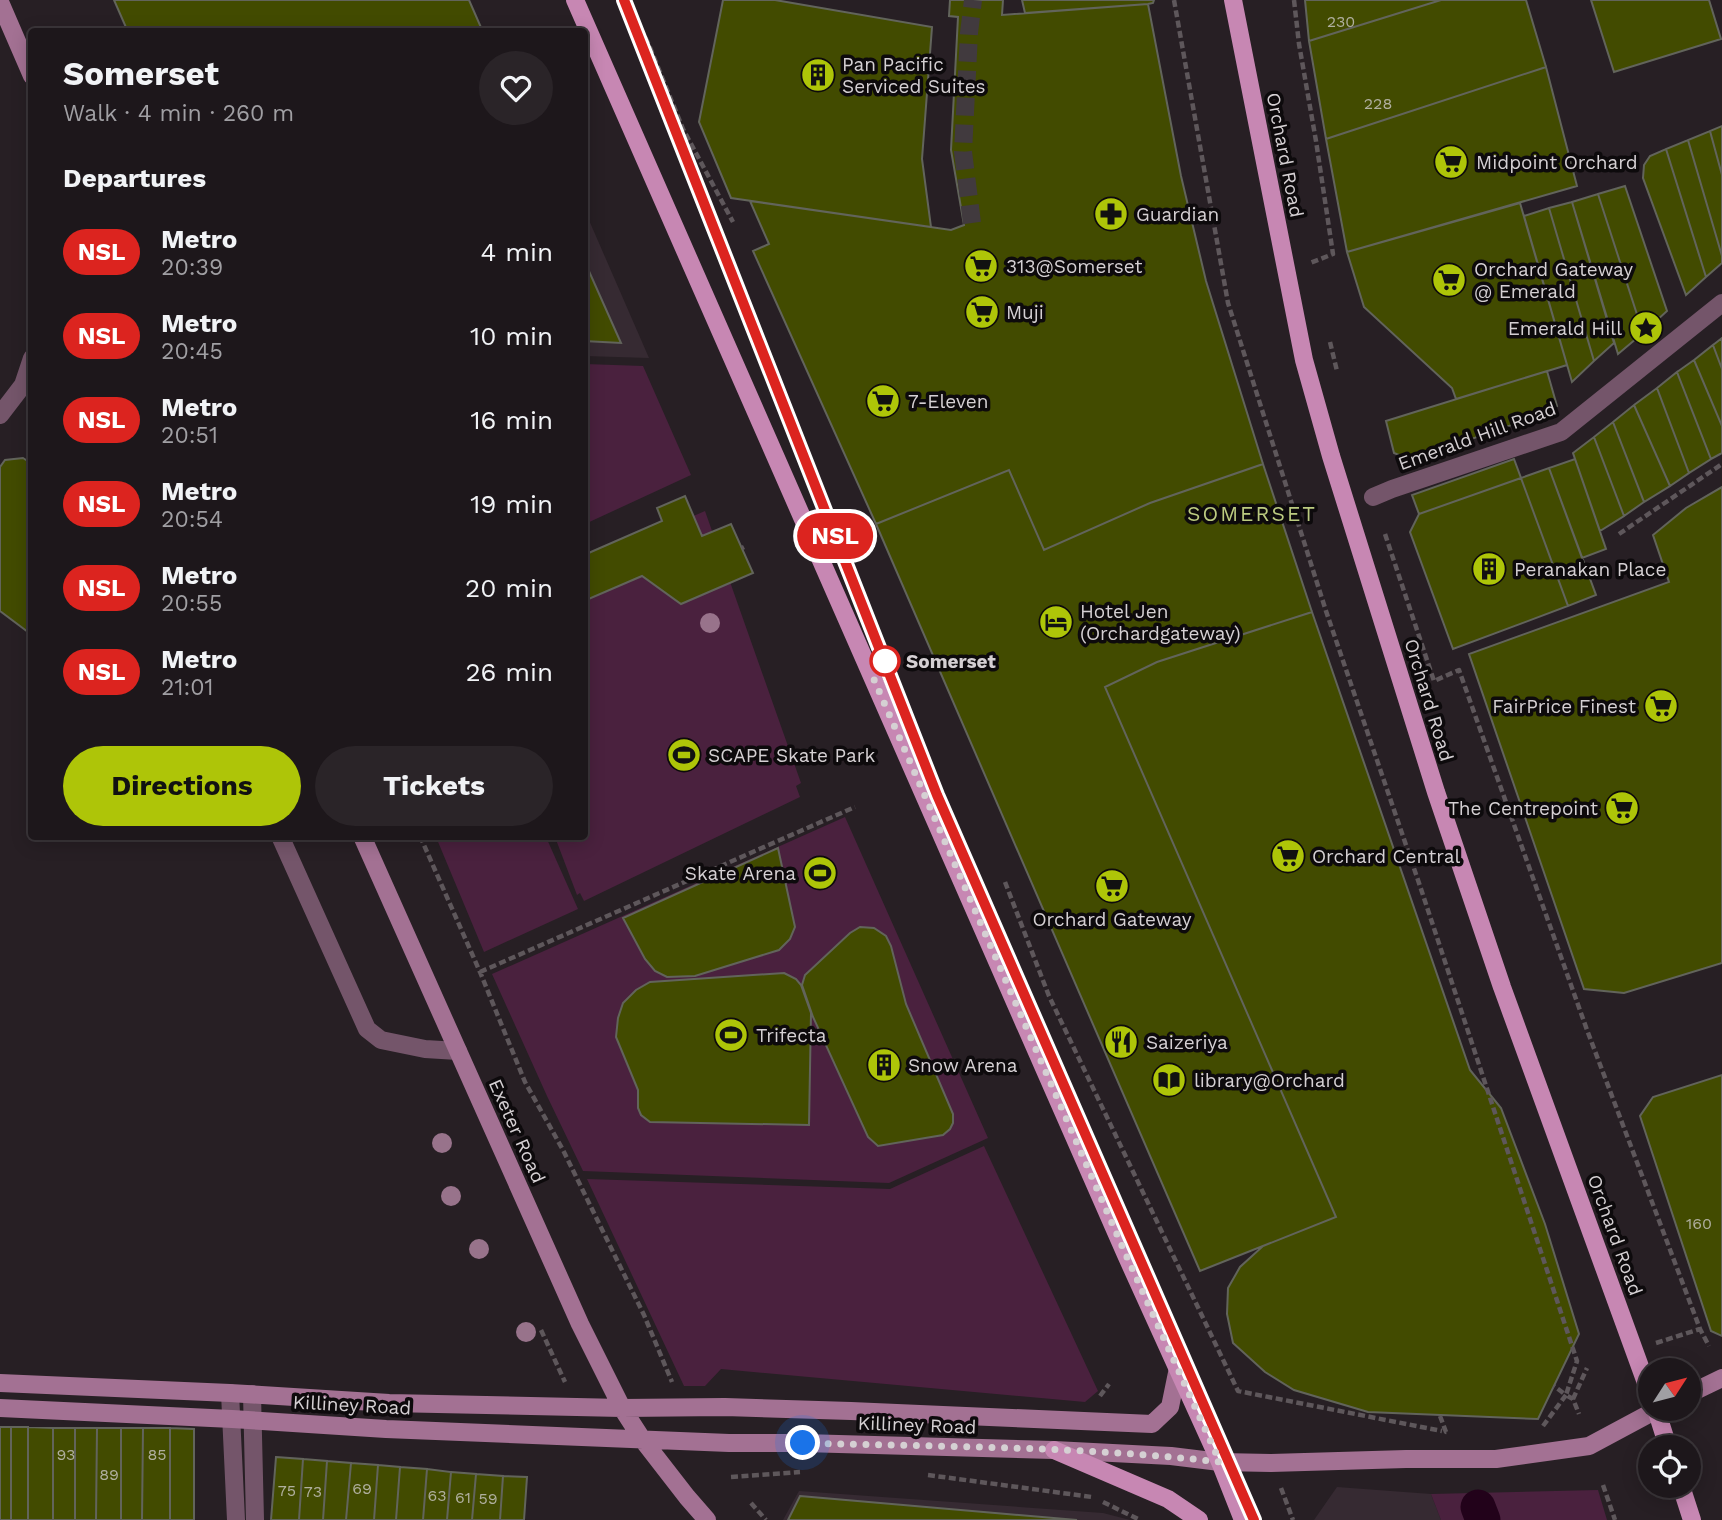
<!DOCTYPE html>
<html lang="en">
<head>
<meta charset="utf-8">
<style>
  :root { --surface:#1d171b; --page:#2a2428; --text:#f1f3f6; --muted:#a09fa3; --line:#3b363a; --accent:#aec508 }
  body { margin:0; font-family:"Work Sans",sans-serif; background:var(--page); color:var(--text); height:100vh; display:flex; flex-direction:column; font-size:26px; white-space:nowrap }
  * { box-sizing:border-box; margin:0 }
  p { font-size:23px; color:var(--muted) }
  .icon { flex:none; width:38px; height:38px; fill:none; stroke:currentColor; stroke-width:2; stroke-linecap:round; stroke-linejoin:round }
  .map { position:relative; flex:1; overflow:hidden }
  .sheet { position:absolute; left:28px; top:28px; width:560px; height:812px; display:flex; flex-direction:column; background:var(--surface); border-radius:7px; box-shadow:0 4px 18px #0003,0 0 0 2px var(--line) }
  .sheet>* { flex:none }
  .badge { padding:0 14px; border-radius:23px; font-size:24px; line-height:46px }
  .needle { width:46px; rotate:54deg }
  .fabs { position:absolute; left:1638px; top:1358px; display:grid; gap:14px }
  .fabs a { display:grid; place-items:center; width:63px; height:63px; border-radius:50%; background:var(--surface); box-shadow:0 4px 18px #0003,0 0 0 2px var(--line); font-size:35px }
  .you { position:absolute; width:35px; height:35px; margin:-18px; border:5px solid #fff; border-radius:50%; background:#1a73e8; box-shadow:0 0 0 10px #1a73e833 }
  .map>.badge { position:absolute; translate:-50% -50%; box-shadow:0 0 0 4px #fff }
  h2 { padding:0 35px; font-size:26px; line-height:63px }
  .round { display:grid; place-items:center; flex:none; width:74px; height:74px; border-radius:37px; background:var(--page) }
  .summary { display:flex; align-items:center; justify-content:space-between; height:119px; padding:0 35px }
  h1 { font-size:33px; font-weight:700; line-height:52px }
  .button { display:flex; gap:14px; margin-top:auto; padding:14px 35px }
  .button a { flex:1; height:80px; border-radius:42px; background:var(--accent); color:#111; font-size:28px; font-weight:700; line-height:80px; text-align:center }
  .button a+a { background:var(--page); color:var(--text) }
  ul { padding:0; list-style:none }
  li { display:flex; align-items:center; gap:21px; height:84px; padding:0 35px }
  li div { flex:1 }
  li b { display:block; font-size:26px }
  li em { font-style:normal }
  li .badge { min-width:77px; font-weight:700; text-align:center }
  .map>svg:first-child { display:block }
  .built { fill:#362a32 }
  .green { fill:#4a213e }
  .lines { fill:none; stroke-linecap:round; stroke-linejoin:round }
  .canal { stroke:#22021a; stroke-width:35 }
  .building { fill:#424b00; stroke:#62645b; stroke-width:2 }
  .street-tunnel { stroke:#413a3e; stroke-width:18; stroke-dasharray:18 9; stroke-linecap:butt }
  .path { stroke:#5e575b; stroke-width:4.5; stroke-dasharray:7 3.5; stroke-linecap:butt }
  .lane { stroke:#74556a; stroke-width:18 }
  .street { stroke:#74556a; stroke-width:18 }
  .secondary { stroke:#a37193; stroke-width:18 }
  .primary { stroke:#c787b3; stroke-width:18 }
  .tree { fill:#98738b }
  .line-casing { stroke:#fff; stroke-width:16 }
  .line { stroke:#dc241f; stroke-width:10 }
  .walk { stroke:#d5d0d3; stroke-width:7; stroke-dasharray:0 12.6 }
  .stop-dot { fill:#fff; stroke:#dc241f; stroke-width:3.5 }
  .labels { text-anchor:middle; dominant-baseline:central; stroke-width:7; stroke-linejoin:round; paint-order:stroke }
  .number-label { font-size:16px; fill:#b0af9e }
  .poi-label { font-size:19px; fill:#d5d0d3; stroke:#0d0a0c; text-anchor:start }
  .street-label { font-size:19px; fill:#d5d0d3; stroke:#0d0a0c }
  .stop-label { font-size:19px; font-weight:bold; fill:#d5d0d3; stroke:#0d0a0c; text-anchor:start }
  .neighbourhood-label { font-size:21px; letter-spacing:2px; fill:#bccb80; stroke:#0d0a0c }
</style>
</head>
<body>
<div class="map">
<svg width="1722" height="1520" viewBox="0 0 1722 1520">
  <rect width="100%" height="100%" fill="#271f24"/>
  <path class="built" d="M585,211l64,147 -64,-2z
    M1337,1487l94,7 10,26h-127z
    M799,1491l304,22 27,7h-347z"/>
  <path class="green" d="M585,364l58,2 48,109 -106,49z
    M705,511l96,272 -5,3 4,11 -216,104 -4,-8 -3,2 -22,-58 29,-1 1,-273z
    M845,817l143,321 -99,45 -306,-12 -36,-75 -55,-122z
    M436,837h110l32,72 -94,43z
    M984,1146l114,245 -13,11 -364,-33 -16,17h-21l-97,-207 303,10z
    M1598,1490l9,30h-166l-10,-26z"/>
  <g class="lines">
    <path class="canal" d="M1478,1507l5,13"/>
  </g>
  <path class="building" d="M114,0h355l14,32h-355z
    M723,0h52l157,27 -10,132 9,68 -200,-29 -32,-76z
    M950,0h53l-1,15 146,-11 33,172 25,105 57,183 -113,39 -106,47 -35,-80 -133,54 -123,-273 16,-7 -19,-43 201,29 13,-5 -13,-75 7,-133 -9,-1z
    M1022,0h132l-1,3 -5,1 -123,9z
    M1305,0h136l-132,41z
    M1441,0h85l20,67 -220,72 -17,-98z
    M1591,0h118l12,39 -107,33z
    M1546,67l31,119 -230,66 -21,-113z
    M1722,126v49l-12,-44z
    M1710,131l12,44v81l-34,-116z
    M1688,140l34,116v7l-16,14 -40,-128z
    M1666,149l40,128 -20,18 -43,-117 1,-13 6,-9z
    M1625,186l42,125 -24,22 -45,-139z
    M1598,194l45,139 -25,21 -46,-152z
    M1572,202l42,141 -20,18 -45,-153z
    M1520,203l47,162 -111,34 -4,-11 -88,-81 -17,-55z
    M1549,208l45,153 -22,21 -48,-166z
    M584,260l37,83 -37,-2z
    M1722,338v31l-9,-24z
    M1713,345l9,24v57l-28,-66z
    M1694,360l28,66v27l-11,6 -34,-87z
    M1547,371l10,35 -11,7 -135,47 -17,-7 -8,-32z
    M1677,372l34,87 -22,14 -32,-85z
    M1657,388l32,85 -19,13 -36,-81z
    M1634,405l36,81 -26,16 -31,-80z
    M1613,422l31,80 -20,14 -30,-79z
    M1594,437l30,79 -24,15 -27,-78z
    M23,458l9,6v171l-32,-24v-144l5,-7z
    M1514,459l7,19 -102,36 -7,-19z
    M1575,459l31,90 -24,9 -33,-90z
    M1263,464l49,148 -155,50 -52,25 231,530 -136,54 -324,-747 133,-54 35,80 106,-47z
    M1549,468l47,127 -28,11 -47,-128z
    M1521,478l47,128 -115,43 -43,-117 9,-18z
    M1722,487v476l-98,30 -40,-4 -115,-335 200,-72 -16,-47 33,-27z
    M685,496l17,40 29,-12 22,49 -72,31 -39,-28 -58,25v-46l78,-34 -5,-13z
    M1312,612l158,458 31,38 44,116 34,110 -41,85 -170,-7 -74,-22 -29,-18 -32,-29 -6,-29 1,-26 12,-21 23,-21 73,-29 -231,-530 52,-25z
    M778,848l17,79 -5,12 -11,11 -84,26 -28,1 -12,-6 -10,-12 -22,-41z
    M860,927l14,1 12,8 5,10 15,58 47,110v9l-3,6 -7,6 -65,11 -10,-9 -55,-120 -11,-32 3,-10 45,-42z
    M784,973l12,6 5,6 10,28 -2,112 -159,-3 -9,-7 -3,-7v-18l-22,-53 2,-19 5,-15 13,-13 14,-8z
    M1722,1075v261l-11,-5 -71,-215 13,-19z
    M0,1427h11v93h-11z
    M11,1427h17v93h-17z
    M28,1427l25,1v92h-25z
    M53,1428h22v92h-22z
    M75,1428h22l-1,92h-21z
    M97,1428h24v92h-25z
    M121,1428h22l-1,92h-21z
    M143,1428h27v92h-28z
    M170,1428l24,1v91h-24z
    M276,1457l27,2 -4,61h-28z
    M303,1459l24,2 -4,59h-24z
    M327,1461l24,2 -5,57h-23z
    M351,1463l27,2 -4,55h-28z
    M378,1465l22,2 -4,53h-22z
    M400,1467l27,2 -4,51h-27z
    M427,1469l24,3 -4,48h-24z
    M451,1472l25,2 -4,46h-25z
    M476,1474l27,2 -3,44h-28z
    M503,1476l24,1 -3,43h-24z
    M800,1496l277,24h-289z"/>
  <g class="lines">
    <path class="street-tunnel" d="M972,223l-9,-71 6,-119 4,-33"/>
    <path class="path" d="M626,0l23,45 34,84 50,93
      M1174,0l54,303 98,308 94,275 157,475 -11,34 7,4 6,15
      M1294,0l5,44 17,97 17,113 -23,9
      M1330,342l7,29
      M1385,534l49,147 25,-11 128,360 113,299 9,17
      M1619,534l103,-70
      M742,548l2,-1
      M420,836l60,136 45,110 38,68 81,165 28,67
      M1005,882l44,114 189,395 204,40
      M480,972l375,-165
      M541,1330l24,52
      M1656,1343l44,-14
      M1100,1396l9,-12
      M1573,1399l14,-31
      M1440,1416l6,16h3
      M1543,1426l23,-31 -12,-9
      M928,1475l164,22
      M731,1477l69,-5
      M1603,1485l12,35
      M1281,1488l12,32
      M1103,1502l37,18
      M751,1503l15,17"/>
    <path class="lane" d="M280,836l87,193 14,11 44,9 33,2"/>
    <path class="street" d="M23,385l9,-27
      M0,415l23,-30 9,-5
      M1373,497l19,-8 169,-57 161,-129
      M230,1393l6,127
      M252,1394l3,126"/>
    <path class="secondary" d="M0,2l32,74
      M362,836l218,488 42,84 20,31 45,58 20,23
      M0,1383l230,10 159,10 233,5 103,-1 126,4 301,13 18,-17 8,-39
      M1689,1394l33,-16
      M0,1408l232,11 154,10 343,14h74l251,7 117,6 49,6 51,1 135,-4h90l93,-13 69,-37"/>
    <path class="primary" d="M575,0l551,1255 94,207 23,58
      M1233,0l71,360 27,96 105,336 66,195 148,407
      M1656,1409l12,38
      M1054,1450l114,49 31,21
      M1681,1486l11,34"/>
  </g>
  <g class="tree">
    <circle cx="710" cy="623" r="10"/>
    <circle cx="442" cy="1143" r="10"/>
    <circle cx="451" cy="1196" r="10"/>
    <circle cx="479" cy="1249" r="10"/>
    <circle cx="526" cy="1332" r="10"/>
  </g>
  <g class="lines">
    <g class="line-casing">
      <path id="line" d="M624,0l313,795 317,725"/>
    </g>
    <use href="#line" class="line"/>
    <path class="walk" d="M803,1443c139,4 279,3 417,19l-94,-207 -254,-580 13,-14"/>
  </g>
  <defs>
    <g id="building-disc" transform="scale(1.75)"><circle r="9.5" fill="#aec508" stroke="#0d0a0c"/><path d="M-4-6H4V6H1V3H-1V6H-4ZM-2.5-4.3h1.7v1.8h-1.7ZM.8-4.3h1.7v1.8H.8ZM-2.5-1h1.7V.8h-1.7ZM.8-1h1.7V.8H.8Z" fill="#111"/></g>
    <g id="supermarket-disc" transform="scale(1.75)"><circle r="9.5" fill="#aec508" stroke="#0d0a0c"/><path d="M-6-5.5h2.5l.6 2H6L4.5 2H-2.5L-4.4-4H-6ZM-1.5 3.2a1.3 1.3 0 1 0 .1 0ZM3 3.2a1.3 1.3 0 1 0 .1 0Z" fill="#111"/></g>
    <g id="pharmacy-disc" transform="scale(1.75)"><circle r="9.5" fill="#aec508" stroke="#0d0a0c"/><path d="M-2-6h4v4h4v4h-4v4h-4v-4h-4v-4h4Z" fill="#111"/></g>
    <g id="sight-disc" transform="scale(1.75)"><circle r="9.5" fill="#aec508" stroke="#0d0a0c"/><path d="M0-6L1.8-2.2L6-1.7L2.9 1.2L3.7 5.4L0 3.3L-3.7 5.4L-2.9 1.2L-6-1.7L-1.8-2.2Z" fill="#111"/></g>
    <g id="hotel-disc" transform="scale(1.75)"><circle r="9.5" fill="#aec508" stroke="#0d0a0c"/><path d="M-6-4.5h1.5V1H6V5H4.5V3h-9V5H-6ZM-4 0a1.8 1.8 0 1 1 3.6 0ZM.5 0V-2.5h3Q6-2.5 6 0Z" fill="#111"/></g>
    <g id="stadium-disc" transform="scale(1.75)"><circle r="9.5" fill="#aec508" stroke="#0d0a0c"/><path d="M0-5a6.5 5 0 1 0 0 10a6.5 5 0 1 0 0-10ZM-3.5-1.8h7v3.6h-7Z" fill="#111"/></g>
    <g id="restaurant-disc" transform="scale(1.75)"><circle r="9.5" fill="#aec508" stroke="#0d0a0c"/><path d="M-5-6h1v4h1v-4h1v4h1v-4h1v5L-1.5 .5V6h-2V.5L-5-1ZM5-6V6H3V1.5H1.5Q1.5-4 5-6Z" fill="#111"/></g>
    <g id="library-disc" transform="scale(1.75)"><circle r="9.5" fill="#aec508" stroke="#0d0a0c"/><path d="M-6-4Q-3-5.5-.7-3.5V5Q-3 3-6 4ZM6-4Q3-5.5 .7-3.5V5Q3 3 6 4Z" fill="#111"/></g>
  </defs>
  <g fill-rule="evenodd">
    <use href="#building-disc" x="818" y="75"/>
    <use href="#supermarket-disc" x="1451" y="162"/>
    <use href="#pharmacy-disc" x="1111" y="214"/>
    <use href="#supermarket-disc" x="981" y="266"/>
    <use href="#supermarket-disc" x="1449" y="280"/>
    <use href="#supermarket-disc" x="982" y="312"/>
    <use href="#sight-disc" x="1646" y="328"/>
    <use href="#supermarket-disc" x="883" y="401"/>
    <use href="#building-disc" x="1489" y="569"/>
    <use href="#hotel-disc" x="1056" y="622"/>
    <use href="#supermarket-disc" x="1661" y="706"/>
    <use href="#stadium-disc" x="684" y="755"/>
    <use href="#supermarket-disc" x="1622" y="808"/>
    <use href="#supermarket-disc" x="1288" y="856"/>
    <use href="#stadium-disc" x="820" y="873"/>
    <use href="#supermarket-disc" x="1112" y="886"/>
    <use href="#stadium-disc" x="731" y="1035"/>
    <use href="#restaurant-disc" x="1121" y="1042"/>
    <use href="#building-disc" x="884" y="1065"/>
    <use href="#library-disc" x="1169" y="1080"/>
  </g>
  <circle class="stop-dot" cx="885" cy="661" r="14"/>
  <g class="labels">
    <g class="number-label">
      <text x="1341" y="21">230</text>
      <text x="1378" y="103">228</text>
      <text x="1699" y="1223">160</text>
      <text x="66" y="1454">93</text>
      <text x="157" y="1454">85</text>
      <text x="109" y="1474">89</text>
      <text x="362" y="1488">69</text>
      <text x="287" y="1490">75</text>
      <text x="313" y="1491">73</text>
      <text x="437" y="1495">63</text>
      <text x="463" y="1497">61</text>
      <text x="488" y="1498">59</text>
    </g>
    <g class="poi-label">
      <text x="842" y="64">Pan Pacific<tspan x="842" dy="22">Serviced Suites</tspan></text>
      <text x="1476" y="162">Midpoint Orchard</text>
      <text x="1136" y="214">Guardian</text>
      <text x="1006" y="266">313@Somerset</text>
      <text x="1474" y="269">Orchard Gateway<tspan x="1474" dy="22">@ Emerald</tspan></text>
      <text x="1006" y="312">Muji</text>
      <text x="1622" y="328" text-anchor="end">Emerald Hill</text>
      <text x="908" y="401">7-Eleven</text>
      <text x="1514" y="569">Peranakan Place</text>
      <text x="1080" y="611">Hotel Jen<tspan x="1080" dy="22">(Orchardgateway)</tspan></text>
      <text x="1636" y="706" text-anchor="end">FairPrice Finest</text>
      <text x="708" y="755">SCAPE Skate Park</text>
      <text x="1598" y="808" text-anchor="end">The Centrepoint</text>
      <text x="1312" y="856">Orchard Central</text>
      <text x="796" y="873" text-anchor="end">Skate Arena</text>
      <text x="1112" y="919" text-anchor="middle">Orchard Gateway</text>
      <text x="756" y="1035">Trifecta</text>
      <text x="1146" y="1042">Saizeriya</text>
      <text x="908" y="1065">Snow Arena</text>
      <text x="1194" y="1080">library@Orchard</text>
    </g>
    <g class="street-label">
      <text transform="translate(1285 155) rotate(79)">Orchard Road</text>
      <text transform="translate(1477 436) rotate(-20)">Emerald Hill Road</text>
      <text transform="translate(1429 700) rotate(73)">Orchard Road</text>
      <text transform="translate(517 1131) rotate(66)">Exeter Road</text>
      <text transform="translate(1615 1235) rotate(70)">Orchard Road</text>
      <text transform="translate(352 1405) rotate(3)">Killiney Road</text>
      <text transform="translate(917 1425) rotate(2)">Killiney Road</text>
    </g>
    <g class="stop-label">
      <text x="906" y="661">Somerset</text>
    </g>
    <g class="neighbourhood-label">
      <text x="1252" y="513">SOMERSET</text>
    </g>
  </g>
</svg>
<div class="fabs">
<a><svg class="needle" viewBox="-14 -14 28 28"><path d="M0-13l5 13h-10z" fill="#e53935"/><path d="M0 13l5-13h-10z" fill="#a09fa3"/></svg></a>
<a><svg class="icon" aria-label="locate" viewBox="0 0 24 24"><circle cx="12" cy="12" r="6"/><path d="M12 2v4M12 18v4M2 12h4M18 12h4"/></svg></a>
</div>
<div class="you" style="left:803px;top:1443px"></div>
<b class="badge" style="left:835px;top:536px;background:#dc241f;color:#fff">NSL</b>
<section class="sheet">
<div class="summary"><div><h1>Somerset</h1><p>Walk · 4 min · 260 m</p></div><a class="round"><svg class="icon" aria-label="heart" viewBox="0 0 24 24"><path d="M12 20l-8-8c-3-5 5-10 8-4 3-6 11-1 8 4z"/></svg></a></div>
<h2>Departures</h2>
<ul>
<li><span class="badge" style="background:#dc241f;color:#fff">NSL</span><div><b>Metro</b><p>20:39</p></div><em>4 min</em></li>
<li><span class="badge" style="background:#dc241f;color:#fff">NSL</span><div><b>Metro</b><p>20:45</p></div><em>10 min</em></li>
<li><span class="badge" style="background:#dc241f;color:#fff">NSL</span><div><b>Metro</b><p>20:51</p></div><em>16 min</em></li>
<li><span class="badge" style="background:#dc241f;color:#fff">NSL</span><div><b>Metro</b><p>20:54</p></div><em>19 min</em></li>
<li><span class="badge" style="background:#dc241f;color:#fff">NSL</span><div><b>Metro</b><p>20:55</p></div><em>20 min</em></li>
<li><span class="badge" style="background:#dc241f;color:#fff">NSL</span><div><b>Metro</b><p>21:01</p></div><em>26 min</em></li>
</ul>
<div class="button"><a>Directions</a><a>Tickets</a></div>
</section>
</div>
</body>
</html>
